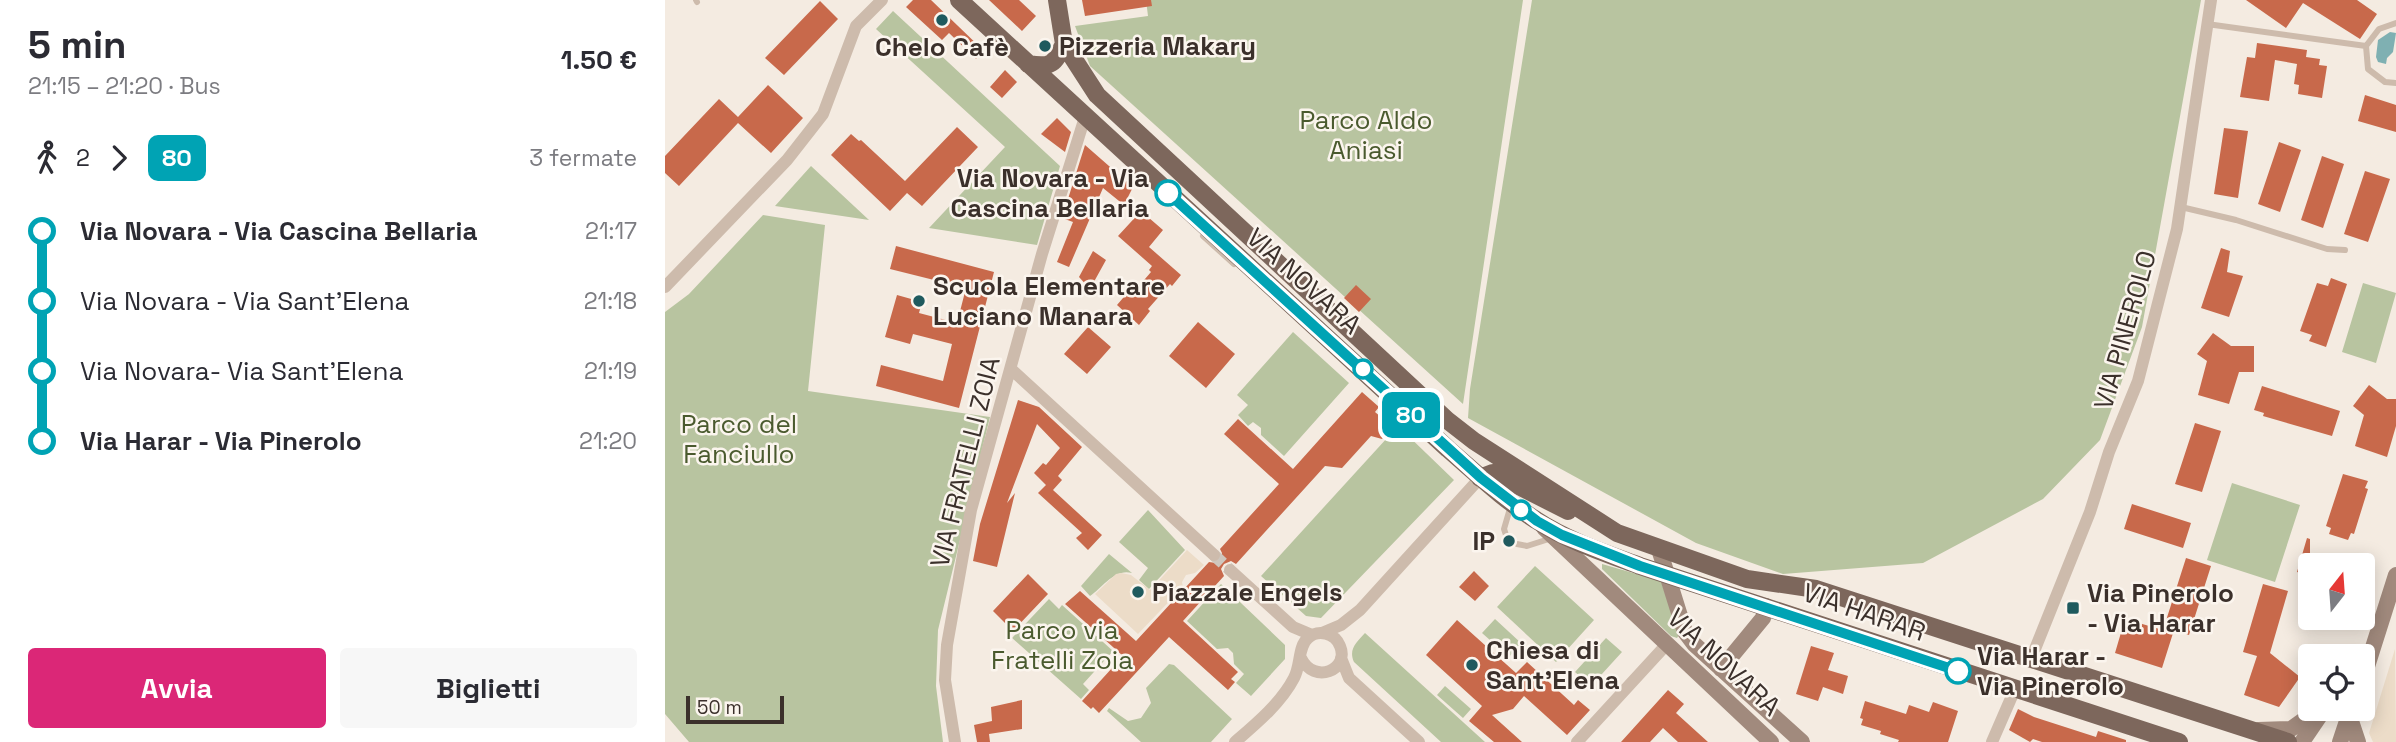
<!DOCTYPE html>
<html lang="it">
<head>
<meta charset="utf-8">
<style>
  :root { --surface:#fff; --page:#f7f7f7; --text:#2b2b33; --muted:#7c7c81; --accent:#db2777 }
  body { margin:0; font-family:"Space Grotesk",sans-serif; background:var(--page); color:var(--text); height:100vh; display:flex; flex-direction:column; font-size:26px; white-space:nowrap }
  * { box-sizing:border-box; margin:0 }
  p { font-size:23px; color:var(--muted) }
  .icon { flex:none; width:38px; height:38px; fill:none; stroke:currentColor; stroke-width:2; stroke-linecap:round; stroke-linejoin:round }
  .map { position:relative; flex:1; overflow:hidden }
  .panel { display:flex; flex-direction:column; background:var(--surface); width:665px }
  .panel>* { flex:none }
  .badge { padding:0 14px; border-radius:10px; font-size:24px; line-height:46px }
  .needle { width:46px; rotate:17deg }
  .tools { position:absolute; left:1633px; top:553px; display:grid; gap:14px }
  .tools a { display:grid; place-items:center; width:77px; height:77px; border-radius:7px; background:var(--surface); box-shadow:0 4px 18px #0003; font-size:35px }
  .scale { position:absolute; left:21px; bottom:18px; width:98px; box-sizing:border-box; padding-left:7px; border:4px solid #3b302b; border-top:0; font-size:19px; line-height:24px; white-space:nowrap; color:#3b302b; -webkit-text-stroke:5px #fbf5ee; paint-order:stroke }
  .map>.badge { position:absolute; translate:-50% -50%; box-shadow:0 0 0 4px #fff }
  .legs { display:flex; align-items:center; gap:10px; height:77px; padding:0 28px; font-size:23px }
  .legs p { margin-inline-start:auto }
  .summary { display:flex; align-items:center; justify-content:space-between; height:119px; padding:0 28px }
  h1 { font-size:38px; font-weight:700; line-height:52px }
  .cta { display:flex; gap:14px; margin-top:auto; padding:14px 28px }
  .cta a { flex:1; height:80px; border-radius:7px; background:var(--accent); color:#fff; font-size:28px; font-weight:700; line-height:80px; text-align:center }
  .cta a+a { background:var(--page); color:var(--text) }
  ul { padding:0 28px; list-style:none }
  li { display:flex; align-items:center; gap:24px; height:70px; font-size:26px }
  li i { display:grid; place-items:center; width:10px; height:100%; margin:0 9px; background:currentColor }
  li i::after { content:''; width:18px; height:18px; margin:-9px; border:5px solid; border-radius:50%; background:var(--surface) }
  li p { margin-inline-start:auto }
  li:first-child i { background:linear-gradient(#0000 50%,currentColor 0) }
  li:last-child i { background:linear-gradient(currentColor 50%,#0000 0) }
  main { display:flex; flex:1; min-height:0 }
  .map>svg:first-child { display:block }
  .green { fill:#b8c4a0 }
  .plaza { fill:#ecdcc8 }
  .water { fill:#7fb0b2 }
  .building { fill:#c8694b }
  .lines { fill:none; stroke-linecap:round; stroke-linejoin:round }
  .street-tunnel { stroke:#cfc6bd; stroke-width:12; stroke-dasharray:12 6; stroke-linecap:butt }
  .lane { stroke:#cdbbac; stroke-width:6 }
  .street { stroke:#cdbbac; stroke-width:12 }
  .secondary { stroke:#a18a7d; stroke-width:16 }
  .primary { stroke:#7d675c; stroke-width:18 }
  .line-1-casing { stroke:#fff; stroke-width:16 }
  .line-1 { stroke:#00a3b4; stroke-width:10 }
  .poi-dot { fill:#1f5a5e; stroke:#fbf5ee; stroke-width:2.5 }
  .stop-1-dot { fill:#fff; stroke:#00a3b4; stroke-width:3.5 }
  .labels { text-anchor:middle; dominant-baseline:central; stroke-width:5; stroke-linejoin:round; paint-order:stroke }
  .poi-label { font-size:26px; font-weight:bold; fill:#3b302b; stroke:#fbf5ee; text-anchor:start }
  .park-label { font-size:26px; fill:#4a5a2e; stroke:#fbf5ee }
  .stop-label { font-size:26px; font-weight:bold; fill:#3b302b; stroke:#fbf5ee; text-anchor:end }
  .street-label { font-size:26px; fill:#3b302b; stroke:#fbf5ee }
</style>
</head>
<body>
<main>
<section class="panel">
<div class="summary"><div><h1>5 min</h1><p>21:15 – 21:20 · Bus</p></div><b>1.50 €</b></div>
<div class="legs"><svg class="icon" aria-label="walk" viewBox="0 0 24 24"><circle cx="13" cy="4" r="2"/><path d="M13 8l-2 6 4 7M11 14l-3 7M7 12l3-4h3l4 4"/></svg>2<svg class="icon" aria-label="forward" viewBox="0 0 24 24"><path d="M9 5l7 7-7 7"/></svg><b class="badge" style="background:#00a3b4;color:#fff">80</b><p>3 fermate</p></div>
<ul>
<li><i style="color:#00a3b4"></i><b>Via Novara - Via Cascina Bellaria</b><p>21:17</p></li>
<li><i style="color:#00a3b4"></i><span>Via Novara - Via Sant'Elena</span><p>21:18</p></li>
<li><i style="color:#00a3b4"></i><span>Via Novara- Via Sant'Elena</span><p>21:19</p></li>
<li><i style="color:#00a3b4"></i><b>Via Harar - Via Pinerolo</b><p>21:20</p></li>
</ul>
<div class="cta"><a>Avvia</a><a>Biglietti</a></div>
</section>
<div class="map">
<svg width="1731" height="742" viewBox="0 0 1731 742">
  <rect width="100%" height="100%" fill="#f4ebe1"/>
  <path class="green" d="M481,0h377l-60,404 -373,-338 -15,-40 73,-10z
    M867,0h669l-59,327 -42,113 -57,59 -120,64 -140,11 -87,-31 -228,-125 2,-29z
    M228,11l167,155 -23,79 -108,-17 76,-81 -129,-118z
    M146,166l58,54 -94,-14z
    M98,215l62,10 -17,166 182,26 -52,213 -2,56 7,56h-254l-24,-28v-402l24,-18z
    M1698,283l33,10 -20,70 -34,-11z
    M628,332l56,51 -65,73 -23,-21v-7l-8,-6 -5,4 -10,-11 10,-10 -11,-10z
    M733,426l56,54 -133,138 -15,-2 -45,-40z
    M1567,483l68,22 -25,77 -68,-22z
    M483,510l37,40 -36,39 -10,-9 9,-12 -29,-26z
    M444,554l23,19c-17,-5 -29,14 -42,23l-9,-10z
    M937,564l59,17 18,54 -2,3 -6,-2 -69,-67z
    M870,566l59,54 -38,42 -59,-55z
    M556,584l64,61v14l-34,37 -15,-13 8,-9 -10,-10 -1,-11 -5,-5 -11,1 -30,-28z
    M384,599l10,10 3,-4 51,46 -30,33 6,6 -8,9 -69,-61z
    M830,619l26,24 -12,14 -27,-24z
    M700,633l120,109h-44l-87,-80c-6,-13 3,-20 11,-29z
    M941,638l16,14 -31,34 -16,-14z
    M504,664l5,1 58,54 -21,23h-70l-34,-31 2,-3 19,13 13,-3 10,-15 -5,-15z
    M780,686l26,23 -8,9 -26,-23z"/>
  <path class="plaza" d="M522,550l17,15 -9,8 -9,2 -4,7 1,5 -45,47 -43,-40 21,-20 5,-1 10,2 19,15z
    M1730,649l1,93h-23l-4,-9z"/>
  <path class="water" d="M1725,32l6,1 -3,19 -6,6 -1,6 -8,-2 -2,-5 2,-17z"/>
  <path class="building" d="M248,0h18l53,51 -8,8 -27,-26 -7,7 -36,-33z
    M324,0h30l17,16 -14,15z
    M417,0h69l1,6 -67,10z
    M1581,0h111l20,14 -17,25 -57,-36 -17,25z
    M155,1l18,18 -54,56 -19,-17z
    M1592,43l50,7 -1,7 14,2 -1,6 8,1 -5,32 -24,-4 1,-9 -5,-1 3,-20 -22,-4 -6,41 -29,-4 7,-40 8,1z
    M340,70l12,12 -15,16 -12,-11z
    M103,85l35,33 -32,35 -33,-30 -59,63 -14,-13v-17l54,-57 19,18z
    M1700,95l31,10v27l-38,-11z
    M392,118l14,14 -6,20 -24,-18z
    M292,127l21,20 -56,59 -15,-13 -17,18 -59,-56 20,-21 8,7 2,-1 44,41z
    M1559,128l24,3 -10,67 -24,-4z
    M1614,142l22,8 -21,62 -22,-8z
    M420,145l48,42 -9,18 -21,-17 -34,79 -12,-5 16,-40 -11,-4z
    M1657,156l22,8 -21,64 -22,-8z
    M1700,171l25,8 -22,63 -24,-8z
    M476,211l22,19 -14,17 32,28 -9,11 -2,-2 -22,25 2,2 -11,14 -22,-20 12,-14 3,3 19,-22 -2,-2 3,-4 -34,-30z
    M231,246l98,26 -35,136 -83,-22 5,-21 62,16 9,-37 -39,-10 -3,10 -25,-7 12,-42 25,7 -3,11 38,10 9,-35 -76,-19z
    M1556,248l9,3 -3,21 16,4 -14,41 -28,-9z
    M428,251l13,9 -16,29 -11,-12z
    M1666,278l16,6 -21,63 -17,-6 3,-6 -12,-4 17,-48 11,3z
    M691,285l15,14 -12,13 -15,-14z
    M533,322l37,32 -29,34 -37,-32z
    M423,327l23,20 -24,27 -23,-20z
    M1548,333l18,13h23v26h-15l-10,32 -31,-9 9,-34 -10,-7z
    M1704,385l18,14h9v27l-9,31 -32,-11 9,-31 -11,-9z
    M1597,386l78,25 -8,25 -69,-20 1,-3 -10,-3z
    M697,392l17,15 -4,5 13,11 -2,12 -4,4 -11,-3 -29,32 -17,-2 -89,98 -5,-3 -7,3 -3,5 3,7 -41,45 55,51 -7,7 4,3 -7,8 -59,-53 -70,76 -6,-6 -2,2 -9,-8 41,-45 -58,-52 15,-13 56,50 73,-79 7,1 5,-3 1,-7 -2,-4 59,-65 -55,-50 14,-15 55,50z
    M353,400l21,7 43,40 -24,29 4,4 -9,10 49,45 -14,15 -12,-12 6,-5 -44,-40 8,-8 -12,-12 9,-10 3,2 14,-17 -23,-24 -30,79 8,-10 -18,74 -24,-6 7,-37z
    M1530,423l26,8 -19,61 -27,-8z
    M1678,474l25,7 -3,7 3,1 -14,45 -3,-1 -3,7 -19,-6 2,-6 -5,-2z
    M1467,504l59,19 -8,25 -59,-19z
    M1642,538l3,1v37l-13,-4z
    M1521,558l25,8 -22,69 -15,-5 -12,38 -47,-15 10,-34 38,11z
    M809,571l15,15 -14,15 -16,-14z
    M363,574l20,20 -35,37 -20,-20z
    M1598,584l25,7 -18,62 30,24 -21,30 -35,-12 13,-39 -14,-4z
    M792,620l59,53 11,-11 47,43 4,-5 12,10 -23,25 -43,-39 -11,13 -21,6 30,27h-28l-25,-21 13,-15 -56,-51z
    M1146,646l23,7 -6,17 20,6 -5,18 -20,-7 -5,14 -22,-7z
    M1003,690l16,14 -8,9 32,29h-30l-15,-14 -13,14h-29z
    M357,700v29l-33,5 1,8h-13l-3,-17 18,-4 -1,-14z
    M1200,701l41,13 3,-9 20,7 4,-10 25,9 -10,31h-50l1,-2 -19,-6 1,-3 -20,-6 2,-6 -3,-1z
    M1353,709l16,8 62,20 2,-6 28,9v2h-84l-9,-3 -3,3 -21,-12z"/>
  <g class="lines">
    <path class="street-tunnel" d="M549,555l16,15"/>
    <path class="lane" d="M31,0l1,2
      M1731,23l-17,6 -13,17 2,23 17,13 11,1
      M1542,24l159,22
      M1516,207l55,13 91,29 18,1
      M538,236l31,28
      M841,535l-2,-6 7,-24
      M852,544l10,2 25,-8"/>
    <path class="street" d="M0,287l122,-127 36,-46 33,-88 26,-26
      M346,369l203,186
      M565,570l63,57 19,8
      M657,633l19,-8 19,-15 120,-132
      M676,658l8,20 70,64
      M1366,659l59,-147 19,-60 29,-71 39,-152 34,-229
      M290,742l-10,-62 2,-35 24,-135 71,-256 43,-137
      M570,742c21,-18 46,-39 59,-64 7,-13 4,-32 14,-40 10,-9 27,-5 32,8 10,24 -26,39 -39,12
      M912,742l90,-98
      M1327,742l23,-53"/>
    <path class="secondary" d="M879,528l227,214
      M994,549l26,83 9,12 108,98
      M1056,669l42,-51 3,-12
      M1698,679l33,-104
      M1684,715l9,27
      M1593,730l33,-1 28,-20
      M1637,742l21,-31
      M1675,742l11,-33"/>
    <path class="primary" d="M294,0l489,449c29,25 56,51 88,71 32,21 69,33 104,46l539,176
      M392,0l7,44 33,51 350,325 27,21 143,92 130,46 69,10 472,153
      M363,64c24,4 26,0 36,-20
      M815,478l13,-5 75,38"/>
  </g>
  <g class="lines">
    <g class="line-1-casing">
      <path id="line-1" d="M503,193l313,285 56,43 25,14 78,31 318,105"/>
    </g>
    <use href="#line-1" class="line-1"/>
  </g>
  <g class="poi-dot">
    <circle cx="277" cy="20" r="7"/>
    <circle cx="380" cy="46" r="7"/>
    <circle cx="254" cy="301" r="7"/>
    <circle cx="844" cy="541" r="7"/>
    <circle cx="473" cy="592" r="7"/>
    <rect x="1401" y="601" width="14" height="14" rx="3.5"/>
    <circle cx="807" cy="665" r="7"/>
  </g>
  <g class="stop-1-dot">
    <circle cx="503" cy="193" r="12"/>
    <circle cx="698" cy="369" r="9"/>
    <circle cx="856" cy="510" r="9"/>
    <circle cx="1293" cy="671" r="12"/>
  </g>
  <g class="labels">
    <g class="poi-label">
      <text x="394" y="46">Pizzeria Makary</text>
      <text x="277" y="47" text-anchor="middle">Chelo Cafè</text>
      <text x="268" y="286">Scuola Elementare<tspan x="268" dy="30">Luciano Manara</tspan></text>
      <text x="830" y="541" text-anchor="end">IP</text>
      <text x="487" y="592">Piazzale Engels</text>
      <text x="1422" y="593">Via Pinerolo<tspan x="1422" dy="30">- Via Harar</tspan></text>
      <text x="821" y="650">Chiesa di<tspan x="821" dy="30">Sant'Elena</tspan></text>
    </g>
    <g class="park-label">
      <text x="701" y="120">Parco Aldo<tspan x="701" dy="30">Aniasi</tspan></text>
      <text x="74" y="424">Parco del<tspan x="74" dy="30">Fanciullo</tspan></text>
      <text x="397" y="630">Parco via<tspan x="397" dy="30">Fratelli Zoia</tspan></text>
    </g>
    <g class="stop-label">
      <text x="484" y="178">Via Novara - Via<tspan x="484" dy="30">Cascina Bellaria</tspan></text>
      <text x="1312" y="656" text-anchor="start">Via Harar -<tspan x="1312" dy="30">Via Pinerolo</tspan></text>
    </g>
    <g class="street-label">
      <text transform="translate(639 281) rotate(42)">VIA NOVARA</text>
      <text transform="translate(1460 330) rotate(-74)">VIA PINEROLO</text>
      <text transform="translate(300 462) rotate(-76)">VIA FRATELLI ZOIA</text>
      <text transform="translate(1199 612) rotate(19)">VIA HARAR</text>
      <text transform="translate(1059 662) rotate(43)">VIA NOVARA</text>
    </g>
  </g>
</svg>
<div class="tools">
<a><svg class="needle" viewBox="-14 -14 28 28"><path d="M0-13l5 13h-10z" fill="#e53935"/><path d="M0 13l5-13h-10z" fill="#7c7c81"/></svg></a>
<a><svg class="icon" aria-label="locate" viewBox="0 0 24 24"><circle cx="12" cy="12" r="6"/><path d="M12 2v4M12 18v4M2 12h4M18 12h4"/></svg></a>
</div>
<div class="scale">50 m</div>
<b class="badge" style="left:746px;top:415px;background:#00a3b4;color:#fff">80</b>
</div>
</main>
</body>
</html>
